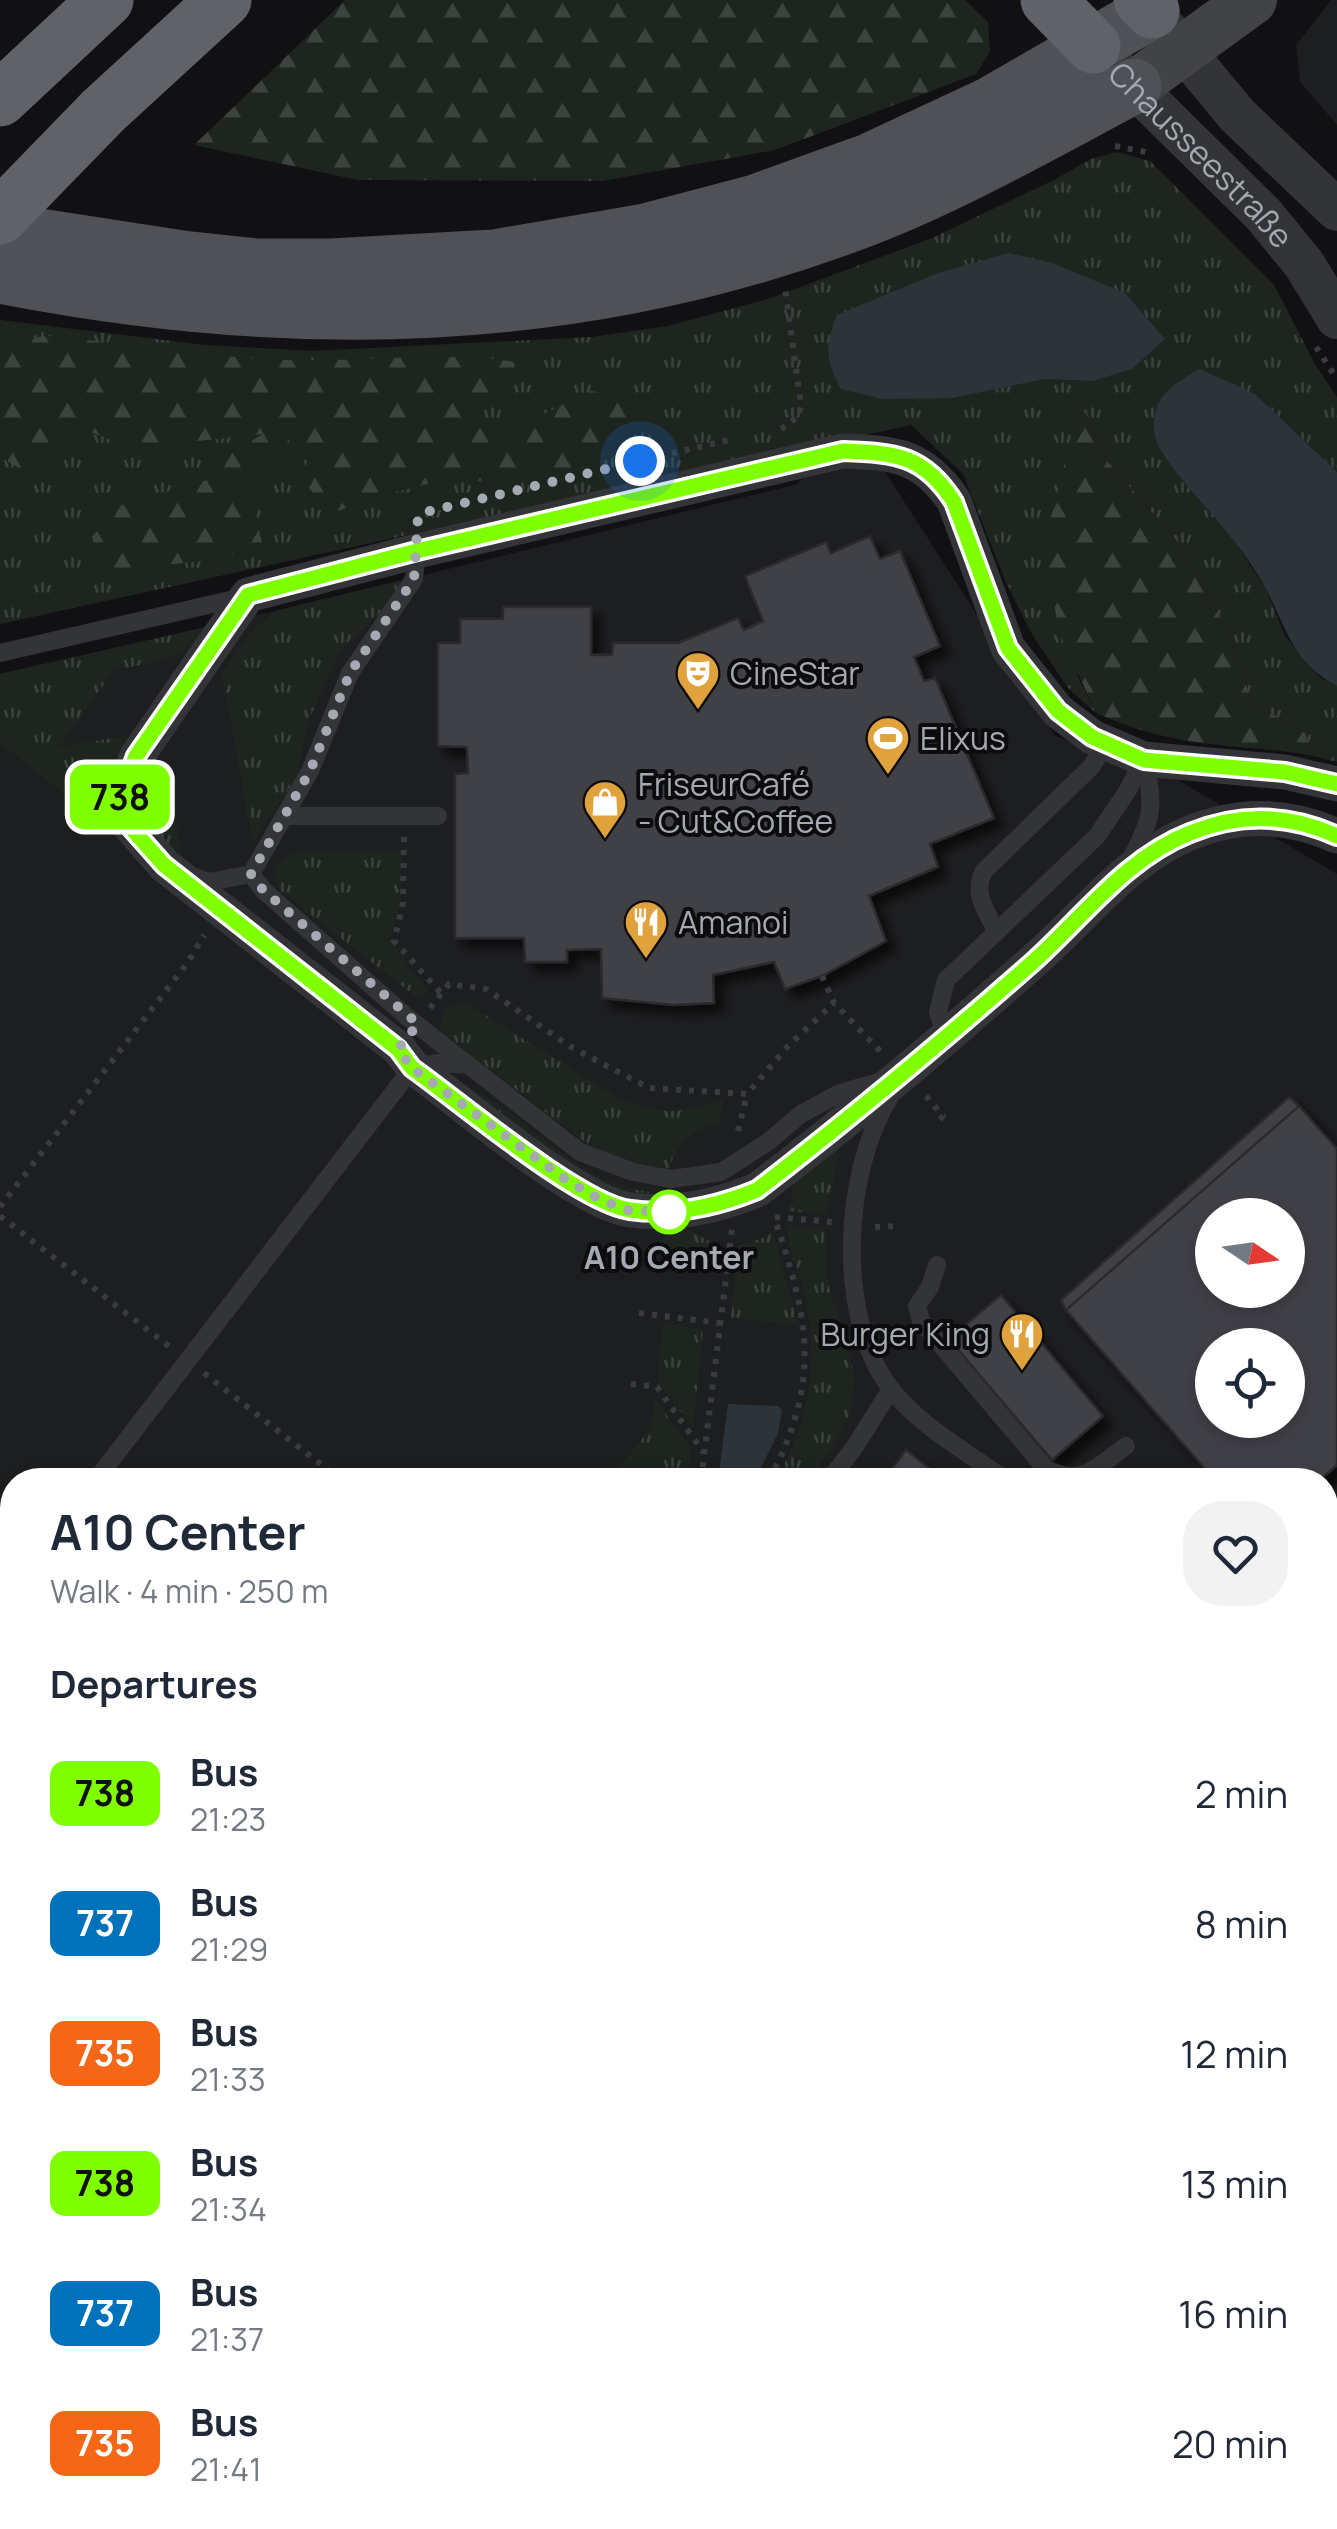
<!DOCTYPE html>
<html lang="en">
<head>
<meta charset="utf-8">
<style>
  :root { --surface:#fff; --page:#f2f2f3; --text:#1f2937; --muted:#747a83 }
  body { margin:0; font-family:Manrope,sans-serif; background:var(--page); color:var(--text); height:100vh; display:flex; flex-direction:column; font-size:38px; white-space:nowrap }
  * { box-sizing:border-box; margin:0 }
  p { font-size:32px; color:var(--muted) }
  .icon { flex:none; width:55px; height:55px; fill:none; stroke:currentColor; stroke-width:2; stroke-linecap:round; stroke-linejoin:round }
  .map { position:relative; flex:1; overflow:hidden }
  .side { position:absolute; left:0px; top:1468px; width:1338px; height:1062px; display:flex; flex-direction:column; background:var(--surface); border-radius:40px 40px 0 0; box-shadow:0 5px 15px #0003 }
  .side>* { flex:none }
  .badge { padding:0 20px; border-radius:15px; font-size:35px; line-height:65px }
  .needle { width:65px; rotate:103deg }
  .controls { position:absolute; left:1195px; top:1198px; display:grid; gap:20px }
  .controls a { display:grid; place-items:center; width:110px; height:110px; border-radius:50%; background:var(--surface); box-shadow:0 5px 15px #0003; font-size:50px }
  .you { position:absolute; width:50px; height:50px; margin:-25px; border:8px solid #fff; border-radius:50%; background:#1a73e8; box-shadow:0 0 0 15px #1a73e833 }
  .map>.badge { position:absolute; translate:-50% -50%; box-shadow:0 0 0 5px #fff }
  h2 { padding:0 50px; font-size:38px; line-height:90px }
  .round { display:grid; place-items:center; flex:none; width:105px; height:105px; border-radius:40px; background:var(--page) }
  .head { display:flex; align-items:center; justify-content:space-between; height:170px; padding:0 50px }
  h1 { font-size:48px; font-weight:700; line-height:75px }
  ul { padding:0; list-style:none }
  li { display:flex; align-items:center; gap:30px; height:130px; padding:0 50px }
  li div { flex:1 }
  li b { display:block; font-size:38px }
  li em { font-style:normal }
  li .badge { min-width:110px; font-weight:700; text-align:center }
  .map>svg:first-child { display:block }
  .built { fill:#1d1e20; fill-rule:evenodd }
  .grass { fill:url(#grass-tufts); fill-rule:evenodd }
  .forest { fill:url(#forest-firs) }
  .water { fill:#2c343a }
  .building { fill:#404146; stroke:#2c2c2e; stroke-width:2.5; fill-rule:evenodd; filter:url(#shadow) }
  .lines { fill:none; stroke-linecap:round; stroke-linejoin:round }
  .path { stroke:#393b3e; stroke-width:6; stroke-dasharray:5 8; stroke-linecap:butt }
  .service { stroke:#333437; stroke-width:18 }
  .minor { stroke:#333437; stroke-width:35 }
  .tertiary { stroke:#333437; stroke-width:42 }
  .secondary { stroke:#414347; stroke-width:50 }
  .primary { stroke:#4f5156; stroke-width:55 }
  .motorway { stroke:#5f6268; stroke-width:55 }
  .line-casing { stroke:#fff; stroke-width:22 }
  .line { stroke:#7fff00; stroke-width:15 }
  .walk { stroke:#a4a9b2; stroke-width:10; stroke-dasharray:0 18 }
  .stop-dot { fill:#fff; stroke:#7fff00; stroke-width:5 }
  .labels { text-anchor:middle; dominant-baseline:central; stroke-width:8; stroke-linejoin:round; paint-order:stroke }
  .street-label { font-size:32px; fill:#a4a9b2; stroke:#0c0c0e }
  .poi-label { font-size:32px; fill:#a4a9b2; stroke:#0c0c0e; text-anchor:start }
  .stop-label { font-size:32px; font-weight:bold; fill:#a4a9b2; stroke:#0c0c0e }
</style>
</head>
<body>
<div class="map">
<svg width="1337" height="2529" viewBox="0 0 1337 2529">
  <defs>
    <pattern id="grass-tufts" width="24" height="20" patternUnits="userSpaceOnUse" patternTransform="scale(2.5)"><rect width="24" height="20" fill="#1e251f"/><path d="M3 7l-1-3M5 7V3M7 7l1-3M15 17l-1-3M17 17v-4M19 17l1-3" fill="none" stroke="#3c423d"/></pattern>
    <pattern id="forest-firs" width="22" height="20" patternUnits="userSpaceOnUse" patternTransform="scale(2.5)"><rect width="22" height="20" fill="#1e251f"/><path d="M5 1l3.5 6h-7zM16 11l3.5 6h-7z" fill="#3c423d"/></pattern>
    <filter id="shadow"><feDropShadow dx="9" dy="9" stdDeviation="5" flood-color="#0009"/></filter>
  </defs>
  <rect width="100%" height="100%" fill="#111113"/>
  <path class="built" d="M1331,0h6v125l-37,-43 -4,-37z
    M864,439l191,297 106,34 176,104v1655h-1337v-1855l275,-63 519,-126zM1212,1215h76v75h-76zM1212,1345h76v75h-76zM12,1480h1313v1038h-1313z"/>
  <path class="grass" d="M1117,152l33,9 124,124 42,81 21,31v75l-82,-78 -99,47 79,101 31,47 19,47 34,41 18,9v76l-24,-6 -8,-23 -54,-31 -17,-60 -57,-101 -69,-79 -22,-49 -9,262 19,38 -29,-26 -37,-56 -24,-49 -43,-108 -52,-49 -911,199v-304l205,25 107,6 280,-14 76,-11 103,-28 161,-60 124,-59 35,-20zM1165,338l-73,43 -47,-2 -92,19z
    M402,580l-16,27 -39,36 -14,22 -25,57 -11,54 -44,67 -31,-170 30,-42 23,-20z
    M211,626c-24,32 -59,37 -97,44l-55,77 67,-11 4,2 1,4c-32,45 -31,43 -12,94l-119,-93v-69z
    M160,763l6,3 16,91c-11,-6 -16,-10 -24,-21 -21,-28 -15,-44 2,-73z
    M302,852h99v51l-12,36 39,53 -8,8 -141,-110c-9,-22 0,-35 23,-38z
    M466,1003l152,95c46,19 59,15 105,2l-3,22c-27,8 -45,21 -51,49l-29,-3 -46,-19 -151,-116 -4,-7 6,-17 10,-5z
    M463,1085c72,33 120,110 206,108v6l-79,-10z
    M841,1139l-14,75 -40,-3 6,-14v-19z
    M683,1226l29,17 -2,16 -36,-4 -17,-12z
    M788,1226l37,3 1,47 29,101 -5,37 -18,35 -25,31h-31c32,-56 43,-116 30,-179 -5,-25 -19,-50 -18,-75z
    M773,1230l25,95 -67,-7 7,-72 25,-8z
    M663,1324l40,5 -10,99 -36,-47z
    M655,1400l36,48 -4,32h-76l40,-53z"/>
  <path class="forest" d="M345,0h620l23,22 2,29 -14,23 -201,76 -173,31 -244,-1 -164,-35z
    M46,336c81,7 163,22 244,24 75,2 153,-9 228,2l-48,60 60,-1 61,-30 46,8 6,30 -63,37 -55,12 -98,6 -55,14 -39,15 -29,-30 5,-39 -20,-4 -49,44 14,26 8,32 -26,11 -33,8 -41,4 -42,15 -19,-12 -9,-31 27,-31 102,-30 6,-20 36,-22 -131,14 -54,-21 -55,43 -23,-13v-114z
    M1086,413l22,49 69,79 57,101 17,60 54,31 8,23c-40,-8 -79,-8 -118,-14 -35,-5 -68,-15 -99,-29l-37,-81 -15,-87 31,-123z"/>
  <path class="water" d="M1009,253l43,10 73,30 40,46 -33,30 -40,12 -47,-2 -92,19 -70,1 -42,-10c-16,-29 -16,-44 -4,-74l101,-42z
    M1200,369l55,25 82,78v214c-45,-24 -50,-57 -71,-97 -14,-27 -35,-52 -54,-75 -13,-14 -52,-59 -56,-74 -9,-39 14,-55 44,-71z
    M728,1404l50,2 4,4 -4,23 -23,47h-37z"/>
  <path class="building" d="M870,536l10,23 20,-8 40,95 -26,11 10,24 11,-3 59,140 -64,26 8,23 -69,29 17,45 -64,35 -37,13 -11,-27 -61,13 1,28 -40,2 -72,-7 -1,-49 -34,1v12h-42l-1,-24h-69v-164l13,-1 -1,-26 -29,-1v-103h22v-24h43v-12h88v48h21l1,-12h65l60,-25 6,12 19,-9 -18,-45 81,-34 5,11z
    M1289,1097l10,9 -233,204 -5,-10z
    M1299,1106l38,43v316l-17,15h-105l-149,-170zM1212,1215h76v75h-76zM1212,1345h76v75h-76z
    M1001,1295l102,121 -51,44 -103,-121z
    M906,1450l38,30h-60z
    M12,1728v790h108l-2,11h-118v-799z
    M1325,1939l11,8 -11,18z
    M1325,2459l12,7v63h-274l9,-11h253z
    M175,2518l15,3 3,-3h742l-9,11h-760z"/>
  <g class="lines">
    <path class="path" d="M1115,146l31,6
      M1316,347l21,32
      M781,429l18,-13 2,-11 -16,-117
      M634,462l95,-22
      M404,837l-1,66 -9,38 47,52
      M822,976l12,27 48,50
      M430,1008l19,-24 37,5 85,58 78,41 98,6 42,-49 45,-42
      M926,1096l17,20 -7,7
      M738,1131l9,-37
      M0,1207l188,-245 16,-27
      M0,1216l170,131
      M775,1217l58,5
      M875,1227l24,-1
      M639,1313l81,10
      M204,1373l137,107
      M631,1384l26,3 47,66
      M701,1480l31,-251
      M769,1480c53,-100 40,-160 5,-263
      M1325,2395l12,11
      M1329,2462l8,-10"/>
    <path class="service" d="M0,653l243,-56
      M285,816h153
      M1131,858c22,-39 24,-55 13,-99
      M251,874l12,16 144,127 173,135 53,20 38,7 50,-7 47,-30 33,-28 39,-21 39,-11
      M192,876l17,6 42,-8 59,-103 40,-98 64,-94 3,-28
      M997,932c-11,-21 -25,-39 -13,-61l107,-104 15,-23
      M947,1037l-9,-25 8,-32 151,-144 31,-46 16,-31
      M890,1097c-47,75 -55,219 1,292 28,37 77,63 114,91
      M937,1265l-7,22 -13,19 4,15 124,147c36,20 52,-1 81,-22
      M96,1480l317,-413 23,-4 33,2
      M829,1480l25,-32 37,-59
      M1325,1528l12,-8
      M0,1605l12,-17
      M0,1684l12,-2
      M1325,1794l12,19
      M1325,2148l12,-16
      M1031,2529l9,-11"/>
    <path class="minor" d="M1337,784l-52,-12 -141,-13 -52,-22 -34,-26 -50,-63 -54,-147c-31,-46 -58,-48 -111,-50l-426,100 -169,44 -111,161 -19,47 7,17 39,45 235,184 14,18c46,34 166,136 217,143 43,6 88,-4 127,-20 98,-74 190,-152 281,-233 49,-43 90,-99 152,-124 49,-20 99,-19 147,3"/>
    <g class="tertiary">
      <path d="M1164,27l73,88 100,95"/>
      <path id="s1" d="M1113,66l150,148 41,50 33,54"/>
    </g>
    <path class="secondary" d="M1134,86l118,-86"/>
    <path class="primary" d="M0,230l182,28 74,8h75l163,-9 151,-26 110,-29 116,-42 118,-55 163,-94
      M0,276c290,57 576,52 855,-53 94,-35 190,-90 279,-137"/>
    <path class="motorway" d="M1048,0l45,46
      M1141,0l11,11
      M0,99l106,-99
      M0,217l103,-106 121,-111"/>
  </g>
  <g class="lines">
    <g class="line-casing">
      <path id="line" d="M1337,784l-52,-12 -141,-12 -52,-23 -34,-26 -50,-63 -54,-146c-30,-47 -58,-49 -111,-51l-426,100 -169,44 -112,161 -18,47 6,17 40,45 234,184 14,19c47,33 167,135 218,142 43,6 88,-4 127,-20 95,-73 186,-149 276,-228 50,-45 93,-104 157,-129 49,-20 99,-19 147,3"/>
    </g>
    <use href="#line" class="line"/>
    <path class="walk" d="M640,461l-214,51 -8,5 -4,62 -64,94 -40,98 -59,103 12,16 155,134 -20,25 14,19 156,113 31,18 27,11 43,2"/>
  </g>
  <defs>
    <g id="theatre-pin" transform="scale(2.25)"><path d="M0 17L-7.5 6A9.5 9.5 0 1 1 7.5 6Z" fill="#e0a23c" stroke="#0c0c0e"/><path d="M-5-5.5Q0-4 5-5.5V0Q5 5 0 6Q-5 5-5 0ZM-3.3-2.5H-1v1.5H-3.3ZM1-2.5H3.3v1.5H1ZM-2.8 1Q0 5.5 2.8 1Z" fill="#fff"/></g>
    <g id="stadium-pin" transform="scale(2.25)"><path d="M0 17L-7.5 6A9.5 9.5 0 1 1 7.5 6Z" fill="#e0a23c" stroke="#0c0c0e"/><path d="M0-5a6.5 5 0 1 0 0 10a6.5 5 0 1 0 0-10ZM-3.5-1.8h7v3.6h-7Z" fill="#fff"/></g>
    <g id="shop-pin" transform="scale(2.25)"><path d="M0 17L-7.5 6A9.5 9.5 0 1 1 7.5 6Z" fill="#e0a23c" stroke="#0c0c0e"/><path d="M-5-2.5h2.3a2.7 3.5 0 0 1 5.4 0H5L5.5 6h-11ZM-1.5-2.5h3a1.5 2.3 0 0 0-3 0Z" fill="#fff"/></g>
    <g id="restaurant-pin" transform="scale(2.25)"><path d="M0 17L-7.5 6A9.5 9.5 0 1 1 7.5 6Z" fill="#e0a23c" stroke="#0c0c0e"/><path d="M-5-6h1v4h1v-4h1v4h1v-4h1v5L-1.5 .5V6h-2V.5L-5-1ZM5-6V6H3V1.5H1.5Q1.5-4 5-6Z" fill="#fff"/></g>
  </defs>
  <g fill-rule="evenodd">
    <use href="#theatre-pin" x="698" y="673"/>
    <use href="#stadium-pin" x="888" y="738"/>
    <use href="#shop-pin" x="605" y="802"/>
    <use href="#restaurant-pin" x="646" y="922"/>
    <use href="#restaurant-pin" x="1022" y="1334"/>
  </g>
  <circle class="stop-dot" cx="669" cy="1212" r="20"/>
  <g class="labels">
    <g class="street-label">
      <text stroke="none"><textPath href="#s1" startOffset="125">Chausseestraße</textPath></text>
    </g>
    <g class="poi-label">
      <text x="730" y="673">CineStar</text>
      <text x="920" y="738">Elixus</text>
      <text x="638" y="784">FriseurCafé<tspan x="638" dy="37">- Cut&amp;Coffee</tspan></text>
      <text x="678" y="922">Amanoi</text>
      <text x="990" y="1334" text-anchor="end">Burger King</text>
    </g>
    <g class="stop-label">
      <text x="669" y="1257">A10 Center</text>
    </g>
  </g>
</svg>
<div class="controls">
<a><svg class="needle" viewBox="-14 -14 28 28"><path d="M0-13l5 13h-10z" fill="#e53935"/><path d="M0 13l5-13h-10z" fill="#747a83"/></svg></a>
<a><svg class="icon" aria-label="locate" viewBox="0 0 24 24"><circle cx="12" cy="12" r="6"/><path d="M12 2v4M12 18v4M2 12h4M18 12h4"/></svg></a>
</div>
<div class="you" style="left:640px;top:461px"></div>
<b class="badge" style="left:120px;top:797px;background:#7fff00;color:#111">738</b>
<section class="side">
<div class="head"><div><h1>A10 Center</h1><p>Walk · 4 min · 250 m</p></div><a class="round"><svg class="icon" aria-label="heart" viewBox="0 0 24 24"><path d="M12 20l-8-8c-3-5 5-10 8-4 3-6 11-1 8 4z"/></svg></a></div>
<h2>Departures</h2>
<ul>
<li><span class="badge" style="background:#7fff00;color:#111">738</span><div><b>Bus</b><p>21:23</p></div><em>2 min</em></li>
<li><span class="badge" style="background:#0072bc;color:#fff">737</span><div><b>Bus</b><p>21:29</p></div><em>8 min</em></li>
<li><span class="badge" style="background:#f46717;color:#fff">735</span><div><b>Bus</b><p>21:33</p></div><em>12 min</em></li>
<li><span class="badge" style="background:#7fff00;color:#111">738</span><div><b>Bus</b><p>21:34</p></div><em>13 min</em></li>
<li><span class="badge" style="background:#0072bc;color:#fff">737</span><div><b>Bus</b><p>21:37</p></div><em>16 min</em></li>
<li><span class="badge" style="background:#f46717;color:#fff">735</span><div><b>Bus</b><p>21:41</p></div><em>20 min</em></li>
</ul>
</section>
</div>
</body>
</html>
